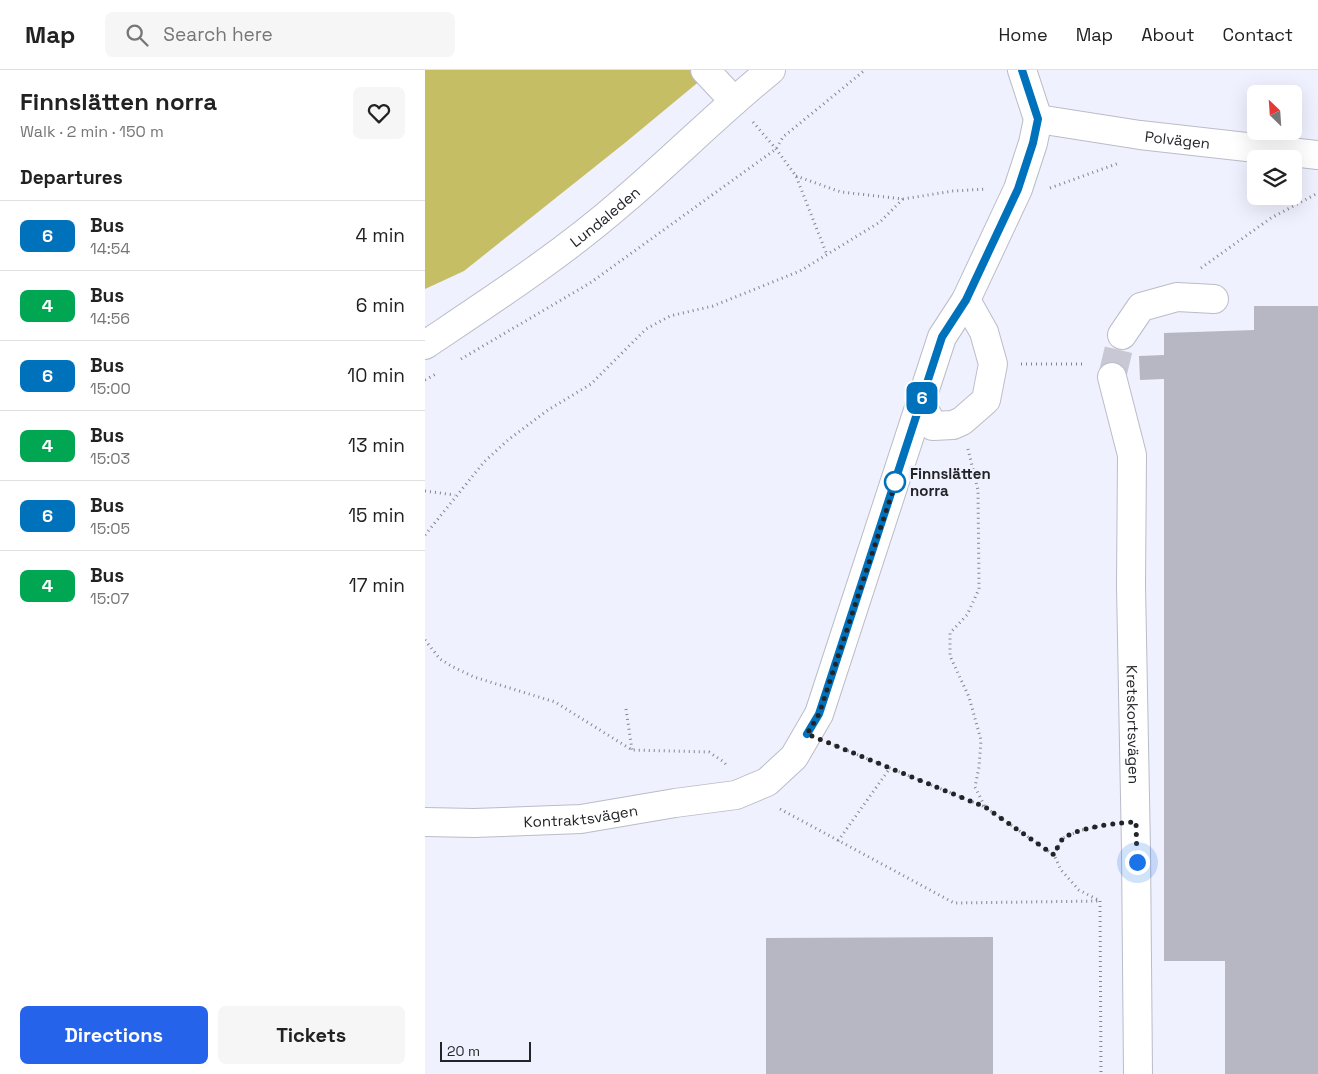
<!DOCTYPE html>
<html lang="en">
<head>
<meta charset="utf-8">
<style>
  :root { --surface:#fff; --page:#f6f6f6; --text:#222; --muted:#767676; --line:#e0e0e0; --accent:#2563eb }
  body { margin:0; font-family:"Space Grotesk",sans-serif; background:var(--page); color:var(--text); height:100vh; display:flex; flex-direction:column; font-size:19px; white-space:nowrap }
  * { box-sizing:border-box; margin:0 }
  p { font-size:16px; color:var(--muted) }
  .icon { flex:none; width:28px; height:28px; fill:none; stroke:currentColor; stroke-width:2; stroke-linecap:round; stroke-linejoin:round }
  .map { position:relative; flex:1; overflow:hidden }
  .details { display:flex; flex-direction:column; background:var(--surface); width:425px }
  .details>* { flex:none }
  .badge { padding:0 10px; border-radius:8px; font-size:18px; line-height:32px }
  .needle { width:32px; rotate:335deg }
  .controls { position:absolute; left:822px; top:15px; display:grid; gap:10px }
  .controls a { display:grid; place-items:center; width:55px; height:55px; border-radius:8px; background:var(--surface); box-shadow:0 5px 20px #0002; font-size:25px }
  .scale { position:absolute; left:15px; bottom:12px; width:91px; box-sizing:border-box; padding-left:5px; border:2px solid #232428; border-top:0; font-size:14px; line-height:18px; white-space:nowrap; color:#232428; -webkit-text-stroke:4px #f0f1fe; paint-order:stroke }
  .you { position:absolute; width:25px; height:25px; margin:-12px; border:4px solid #fff; border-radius:50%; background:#1a73e8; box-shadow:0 0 0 8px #1a73e833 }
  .map>.badge { position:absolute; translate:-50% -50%; box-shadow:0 0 0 2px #fff }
  h2 { padding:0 20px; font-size:19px; line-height:45px }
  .round { display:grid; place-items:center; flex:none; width:52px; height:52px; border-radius:8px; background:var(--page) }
  .headline { display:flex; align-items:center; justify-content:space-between; height:85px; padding:0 20px }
  h1 { font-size:24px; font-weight:600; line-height:38px }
  .button { display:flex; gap:10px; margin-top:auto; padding:10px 20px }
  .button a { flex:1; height:58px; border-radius:8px; background:var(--accent); color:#fff; font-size:20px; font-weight:600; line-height:58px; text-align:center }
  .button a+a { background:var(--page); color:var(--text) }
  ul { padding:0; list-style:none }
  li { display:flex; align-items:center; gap:15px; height:70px; padding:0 20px; border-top:1px solid var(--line) }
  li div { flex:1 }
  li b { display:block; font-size:19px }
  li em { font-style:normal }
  li .badge { min-width:55px; font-weight:700; text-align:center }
  header { display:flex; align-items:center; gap:30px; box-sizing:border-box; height:70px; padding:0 25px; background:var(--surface); border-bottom:1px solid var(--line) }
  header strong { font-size:24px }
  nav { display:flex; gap:28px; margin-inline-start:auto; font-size:18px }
  .search { width:350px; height:45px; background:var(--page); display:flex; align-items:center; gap:12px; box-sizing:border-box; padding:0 18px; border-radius:8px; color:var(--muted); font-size:19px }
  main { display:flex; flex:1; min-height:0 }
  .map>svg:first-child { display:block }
  .forest { fill:#c5be65 }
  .building { fill:#b6b7c3 }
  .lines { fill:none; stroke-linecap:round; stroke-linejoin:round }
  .minor-tunnel { stroke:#c7c8d3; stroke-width:28; stroke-dasharray:28 14; stroke-linecap:butt }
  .minor-casing { stroke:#babcc8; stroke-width:30 }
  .major-casing { stroke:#babcc8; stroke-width:30 }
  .path { stroke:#84858e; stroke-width:3; stroke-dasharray:1 4; stroke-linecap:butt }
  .minor { stroke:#fff; stroke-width:28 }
  .major { stroke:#fff; stroke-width:28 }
  .line-casing { stroke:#fff; stroke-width:11 }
  .line { stroke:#0072bc; stroke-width:8 }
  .walk { stroke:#232428; stroke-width:5; stroke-dasharray:0 9 }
  .stop-dot { fill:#fff; stroke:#0072bc; stroke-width:2.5 }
  .labels { text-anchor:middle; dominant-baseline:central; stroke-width:5; stroke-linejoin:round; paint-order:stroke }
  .street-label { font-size:15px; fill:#232428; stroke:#f0f1fe }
  .stop-label { font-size:15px; font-weight:bold; fill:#232428; stroke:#f0f1fe; text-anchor:start }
</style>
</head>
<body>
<header>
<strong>Map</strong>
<div class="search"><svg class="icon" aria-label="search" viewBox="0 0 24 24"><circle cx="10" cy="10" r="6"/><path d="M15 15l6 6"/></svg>Search here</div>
<nav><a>Home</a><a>Map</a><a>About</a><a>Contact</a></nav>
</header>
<main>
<section class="details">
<div class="headline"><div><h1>Finnslätten norra</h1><p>Walk · 2 min · 150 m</p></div><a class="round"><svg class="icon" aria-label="heart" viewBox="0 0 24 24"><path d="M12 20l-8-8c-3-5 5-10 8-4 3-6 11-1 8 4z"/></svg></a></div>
<h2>Departures</h2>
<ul>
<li><span class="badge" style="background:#0072bc;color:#fff">6</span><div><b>Bus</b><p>14:54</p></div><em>4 min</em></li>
<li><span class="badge" style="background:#00a651;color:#fff">4</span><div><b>Bus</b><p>14:56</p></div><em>6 min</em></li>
<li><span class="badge" style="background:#0072bc;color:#fff">6</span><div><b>Bus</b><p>15:00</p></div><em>10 min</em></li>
<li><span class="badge" style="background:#00a651;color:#fff">4</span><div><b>Bus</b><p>15:03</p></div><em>13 min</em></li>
<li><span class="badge" style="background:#0072bc;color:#fff">6</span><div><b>Bus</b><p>15:05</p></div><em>15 min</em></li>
<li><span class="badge" style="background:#00a651;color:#fff">4</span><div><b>Bus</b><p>15:07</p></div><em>17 min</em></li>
</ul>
<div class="button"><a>Directions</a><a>Tickets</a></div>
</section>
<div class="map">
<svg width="893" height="1004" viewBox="0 0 893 1004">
  <rect width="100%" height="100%" fill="#f0f1fe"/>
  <path class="forest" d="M0,0h288l-87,72 -162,129 -39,18z"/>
  <path class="building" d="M829,236h64v768h-93v-113h-61v-582l-24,1 -1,-24 25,-1v-22l90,-3z
    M568,867v137h-227v-136z"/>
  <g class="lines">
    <path class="minor-tunnel" d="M687,307l10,-42"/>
    <g class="minor-casing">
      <g id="minor">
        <path d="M280,0l29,31"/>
        <path id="s1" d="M613,49l102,16 178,20"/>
        <path d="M697,265l19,-28 36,-10 37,2"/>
        <path id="s2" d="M687,307l20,78 -1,131 5,264 2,224"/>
        <path d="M496,333l12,23 20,-1 9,-4 24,-21 7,-36 -9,-32 -18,-32"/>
        <path id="s3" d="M0,752l49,1 107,-4 94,-16 61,-8 31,-13 27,-25 25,-43 123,-377 24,-37 52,-111 15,-46 5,-24 -16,-49"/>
      </g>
    </g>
    <g class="major-casing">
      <g id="major">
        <path id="s4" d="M0,275c67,-45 135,-89 196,-142 51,-43 98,-91 150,-133"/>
      </g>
    </g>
    <path class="path" d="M328,52l23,27 20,27 31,79
      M371,106l45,16 62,7 50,-8 33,-2
      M625,118l69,-25
      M776,198l70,-50 47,-25
      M36,289l129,-76 186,-134 7,-12 82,-67
      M596,294h64
      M0,310l11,-6
      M543,379l10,41 1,99 -12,26 -17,18v23l19,41 12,43 -2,27 -4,20 10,20
      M0,421l30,4
      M0,465l59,-73 24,-22 40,-30 43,-26 55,-55 24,-13 43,-10 87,-35 80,-49 23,-23
      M0,570l15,19 13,8 21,10 81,25 77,48 77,2 15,10 3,4
      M201,639l6,41
      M409,675l151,62 69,48 7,15 18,20 21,11
      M355,739l174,94 146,-2
      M413,771l52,-73
      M629,785l9,-17 19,-8 23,-5
      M675,831l1,173"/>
    <use href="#minor" class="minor"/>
    <use href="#major" class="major"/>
  </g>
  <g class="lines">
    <g class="line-casing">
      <path id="line" d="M382,664l12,-20 123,-377 24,-37 52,-111 15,-46 5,-24 -16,-49"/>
    </g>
    <use href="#line" class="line"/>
    <path class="walk" d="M470,412l3,-7 -79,239 -12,20 178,73 69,48c3,-5 5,-14 10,-17 14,-11 54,-15 72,-16l1,40"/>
  </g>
  <circle class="stop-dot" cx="470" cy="412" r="10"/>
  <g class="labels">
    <g class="street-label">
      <text stroke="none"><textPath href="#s1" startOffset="141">Polvägen</textPath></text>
      <text stroke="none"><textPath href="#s4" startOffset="221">Lundaleden</textPath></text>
      <text stroke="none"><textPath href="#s2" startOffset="350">Kretskortsvägen</textPath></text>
      <text stroke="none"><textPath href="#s3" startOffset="156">Kontraktsvägen</textPath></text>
    </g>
    <g class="stop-label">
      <text x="485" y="403">Finnslätten<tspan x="485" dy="17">norra</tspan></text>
    </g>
  </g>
</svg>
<div class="controls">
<a><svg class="needle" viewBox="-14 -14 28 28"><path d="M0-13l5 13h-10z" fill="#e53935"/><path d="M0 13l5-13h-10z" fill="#767676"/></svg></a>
<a><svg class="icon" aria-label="layers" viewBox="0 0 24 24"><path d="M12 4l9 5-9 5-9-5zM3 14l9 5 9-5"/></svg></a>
</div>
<div class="scale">20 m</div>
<div class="you" style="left:712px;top:792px"></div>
<b class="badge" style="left:497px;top:328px;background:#0072bc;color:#fff">6</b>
</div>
</main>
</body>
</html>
